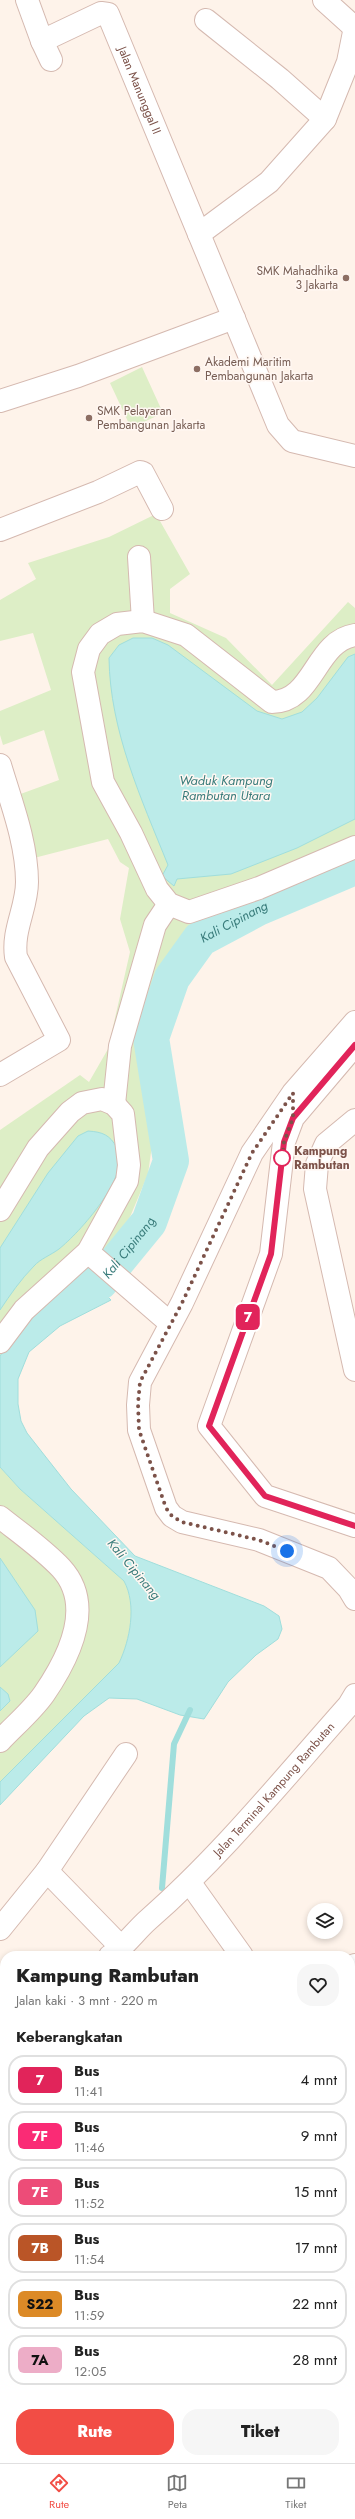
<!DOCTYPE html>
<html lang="id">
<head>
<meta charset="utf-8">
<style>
  :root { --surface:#fff; --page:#f6f6f6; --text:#222; --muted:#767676; --line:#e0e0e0; --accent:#f24d45 }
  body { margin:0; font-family:Jost,sans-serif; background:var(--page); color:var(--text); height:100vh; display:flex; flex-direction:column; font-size:15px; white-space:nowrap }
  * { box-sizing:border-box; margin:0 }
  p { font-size:13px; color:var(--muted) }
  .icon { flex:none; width:22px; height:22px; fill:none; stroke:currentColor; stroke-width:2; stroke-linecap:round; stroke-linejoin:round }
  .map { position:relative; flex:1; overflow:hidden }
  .panel { position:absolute; left:0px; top:1951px; width:355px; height:512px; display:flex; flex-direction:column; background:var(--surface); border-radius:16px 16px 0 0; box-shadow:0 2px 6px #0003 }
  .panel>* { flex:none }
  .badge { padding:0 8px; border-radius:6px; font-size:14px; line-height:26px }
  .fabs { position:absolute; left:307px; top:1903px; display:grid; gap:8px }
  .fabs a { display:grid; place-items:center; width:36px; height:36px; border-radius:50%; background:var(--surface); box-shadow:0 2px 6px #0003; font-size:20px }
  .you { position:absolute; width:20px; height:20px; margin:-10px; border:3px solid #fff; border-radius:50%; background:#1a73e8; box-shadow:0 0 0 6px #1a73e833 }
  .map>.badge { position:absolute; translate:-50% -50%; box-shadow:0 0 0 2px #fff }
  h2 { padding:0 16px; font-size:15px; line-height:36px }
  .round { display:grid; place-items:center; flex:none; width:42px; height:42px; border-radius:16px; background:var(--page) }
  .summary { display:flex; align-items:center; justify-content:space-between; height:68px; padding:0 16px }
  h1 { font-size:19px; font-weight:800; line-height:30px }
  .primary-button { display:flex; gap:8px; margin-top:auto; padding:8px 16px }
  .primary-button a { flex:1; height:46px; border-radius:16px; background:var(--accent); color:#fff; font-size:16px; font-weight:800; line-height:46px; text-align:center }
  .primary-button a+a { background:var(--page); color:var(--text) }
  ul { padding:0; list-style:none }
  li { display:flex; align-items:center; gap:12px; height:50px; margin:0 8px 6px; padding:0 8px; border:2px solid var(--line); border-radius:16px }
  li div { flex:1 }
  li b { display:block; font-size:15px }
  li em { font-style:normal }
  li .badge { min-width:44px; font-weight:700; text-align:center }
  .menu { display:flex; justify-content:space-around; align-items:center; height:56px; border-top:1px solid var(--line); background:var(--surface); font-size:11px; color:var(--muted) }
  .menu a { display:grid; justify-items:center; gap:2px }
  .menu .active { color:var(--accent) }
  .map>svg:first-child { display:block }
  .green { fill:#ddeec6 }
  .water { fill:#bbebe9; stroke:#a0dedc }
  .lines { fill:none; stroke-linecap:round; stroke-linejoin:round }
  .stream { stroke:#a0dedc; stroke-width:6 }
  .river { stroke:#bbebe9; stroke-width:36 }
  .minor-casing { stroke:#d5b9b0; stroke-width:24 }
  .highway-casing { stroke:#dacfcc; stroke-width:24 }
  .minor { stroke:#fff; stroke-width:22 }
  .highway { stroke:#fda49c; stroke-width:22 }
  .tram { stroke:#b3a5cb; stroke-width:1 }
  .line-casing { stroke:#fff; stroke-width:9 }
  .line { stroke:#e1245a; stroke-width:6 }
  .walk { stroke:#7c5249; stroke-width:4; stroke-dasharray:0 7.2 }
  .education-dot { fill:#8d6e63; stroke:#fff7f2; stroke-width:1.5 }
  .stop-dot { fill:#fff; stroke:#e1245a; stroke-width:2 }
  .labels { text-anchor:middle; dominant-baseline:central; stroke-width:3; stroke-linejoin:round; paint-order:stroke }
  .street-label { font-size:12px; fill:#7c5249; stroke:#fff7f2 }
  .education-label { font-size:12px; fill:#785e54; stroke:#fff7f2; text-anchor:start }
  .stop-label { font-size:12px; font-weight:bold; fill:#7c5249; stroke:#fff7f2; text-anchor:start }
  .water-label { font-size:13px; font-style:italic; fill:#387b7a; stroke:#fff7f2 }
</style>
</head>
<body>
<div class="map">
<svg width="355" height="2463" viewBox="0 0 355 2463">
  <rect width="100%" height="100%" fill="#fef3ea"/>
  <path class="green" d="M142,367l21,46 -32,15 -21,-45z
    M156,514l34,60 -20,15v24l56,25 46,47 76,-83 7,6v252l-121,47 -36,20 -22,22 -20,38 -15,49 3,44 9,58 -5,36 -18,43 -42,60 -23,14 -25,19 -26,27 -14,19v-226l80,-55 9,7 19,-33 22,-97 -10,-33 9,-51 -9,-6 -12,-23 -74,19 -19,-62 44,-16 -15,-50 -41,15 -3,-10v-24l51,-21 -18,-57 -33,8v-41l36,-21 -8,-16 81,-26z
    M0,1467l20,22 104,92c13,24 6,59 -5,82l-119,119z"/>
  <path class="water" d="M133,638h19l16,7 89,66 25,8 20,-7 15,-14 31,-41 7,-3v165l-58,29 -66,26 -54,5 -3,7 -12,-10 6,-11c-27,-67 -58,-134 -59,-207l10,-13z
    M88,1131c15,1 22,4 29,17 15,27 -38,85 -58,101 -8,6 -19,10 -25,17 -13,13 -24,29 -34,44v-62l48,-75 30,-37z
    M88,1277l23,23 -51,26 -31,26 -11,27v25l3,17 6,12 44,56 64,67 129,50 15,10 3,13 -4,10 -22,16 -28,27 -24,37 -24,-4 -43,-16 -28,-1 -25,18 -84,89v-23l119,-119c11,-23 18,-58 5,-82l-104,-92 -20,-22v-111l14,-19 26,-27 25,-19z
    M0,1558l35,52 3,21 -38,36z
    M0,1687l8,7 2,7 -10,10z"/>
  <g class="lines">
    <path class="stream" d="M162,1888l12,-144 16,-34"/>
    <path class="river" id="s1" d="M51,1308l49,-26 49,-60 22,-61 -20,-123 21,-60 28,-39 58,-31 97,-41"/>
    <g class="minor-casing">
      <g id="minor">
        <path d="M27,0l15,41 9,19"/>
        <path d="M324,0l31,28"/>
        <path d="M206,20l74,59 45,40"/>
        <path id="s2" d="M42,41l59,-28 7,1 170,411 14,16 63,15"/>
        <path d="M199,234l70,-52 56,-63 23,-57 7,-35"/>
        <path d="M0,401l78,-25 156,-58"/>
        <path d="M0,530l98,-38 42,-20 3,1 19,36"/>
        <path d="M139,557l4,64"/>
        <path d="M355,635c-40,6 -41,67 -83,67l-86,-67 -43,-14 -26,3 -17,10 -11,15 -6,23 20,110 28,51 26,56 12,15 20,8 70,-24 96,-41"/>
        <path d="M0,765c11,37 27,78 27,117 0,26 -15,48 -11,75l43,83 -59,35"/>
        <path d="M355,1022l-62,71 -41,60 -70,150 -42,79 -2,23 1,25 27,78 6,8 10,6 77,18 70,28 20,21 6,10"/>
        <path d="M354,1046l-61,72 -9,24 -13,112 -62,172 56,70 90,30"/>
        <path d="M114,1104l6,-58 35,-121 14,-21"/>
        <path d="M355,1120l-29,24 -9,20 -2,25 40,181"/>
        <path d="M0,1210l38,-62 32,-36 12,-9 20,-4 12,5 9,10 6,51 -2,16 -39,71 -64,58 -24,32"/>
        <path d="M88,1252l82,71"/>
        <path d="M0,1517c20,16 43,32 61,51 35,38 7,91 -17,126 -12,17 -30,32 -44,47"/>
        <path d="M47,1871l75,77 -1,8"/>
        <path d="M190,1883l52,73"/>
        <path d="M0,1929l47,-58 79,-117"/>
        <path id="s3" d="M110,1956c15,-9 25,-25 39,-37 73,-64 135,-141 200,-214l6,-10"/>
        <path d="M350,1970l5,-5"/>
        <path d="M0,2025l5,-3"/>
        <path d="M0,2085l5,7"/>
        <path d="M350,2093l5,4"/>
        <path d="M350,2230l5,-8"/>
        <path d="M0,2276l5,7"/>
        <path d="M0,2380l5,-4"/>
        <path d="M80,2463l9,-5"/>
      </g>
    </g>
    <g class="highway-casing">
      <path id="highway" d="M350,2349l5,-9
        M350,2378l5,-9
        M263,2463l5,-5"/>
    </g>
    <use href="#minor" class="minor"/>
    <use href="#highway" class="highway"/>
    <path class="tram" d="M350,2276l5,-8
      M350,2305l5,-9
      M228,2463l4,-5
      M245,2463l4,-5"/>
  </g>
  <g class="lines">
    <g class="line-casing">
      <path id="line" d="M355,1045l-62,73 -9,24 -13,112 -62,172 56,70 90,30"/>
    </g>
    <use href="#line" class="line"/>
    <path class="walk" d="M282,1158v3l2,-19 9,-24v-25l-41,60 -70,150 -42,79 -2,22 1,26 27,78 6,8 10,6 77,18 28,11"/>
  </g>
  <g class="education-dot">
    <circle cx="346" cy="278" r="4"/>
    <circle cx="197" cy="369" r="4"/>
    <circle cx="89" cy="418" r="4"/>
  </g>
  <circle class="stop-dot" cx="282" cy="1158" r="8"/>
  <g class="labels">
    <g class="street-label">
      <text stroke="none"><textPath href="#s2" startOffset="155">Jalan Manunggal II</textPath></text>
      <text stroke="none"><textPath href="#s3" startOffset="234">Jalan Terminal Kampung Rambutan</textPath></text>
    </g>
    <g class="education-label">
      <text x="338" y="271" text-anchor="end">SMK Mahadhika<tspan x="338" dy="14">3 Jakarta</tspan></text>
      <text x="205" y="362">Akademi Maritim<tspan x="205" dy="14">Pembangunan Jakarta</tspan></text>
      <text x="97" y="411">SMK Pelayaran<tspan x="97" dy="14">Pembangunan Jakarta</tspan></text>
    </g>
    <g class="stop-label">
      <text x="294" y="1151">Kampung<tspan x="294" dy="14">Rambutan</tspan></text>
    </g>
    <g class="water-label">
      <text x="226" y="780">Waduk Kampung<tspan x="226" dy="15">Rambutan Utara</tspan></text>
      <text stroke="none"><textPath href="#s1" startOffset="472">Kali Cipinang</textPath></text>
      <text stroke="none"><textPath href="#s1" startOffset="100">Kali Cipinang</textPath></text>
      <text transform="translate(134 1569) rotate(50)">Kali Cipinang</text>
    </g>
  </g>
</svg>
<div class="fabs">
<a><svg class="icon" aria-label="layers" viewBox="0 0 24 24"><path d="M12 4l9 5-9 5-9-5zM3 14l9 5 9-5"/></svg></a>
</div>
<div class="you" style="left:287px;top:1551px"></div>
<b class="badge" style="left:248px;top:1317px;background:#e1245a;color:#fff">7</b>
<section class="panel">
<div class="summary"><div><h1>Kampung Rambutan</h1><p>Jalan kaki · 3 mnt · 220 m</p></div><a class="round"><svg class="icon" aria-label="heart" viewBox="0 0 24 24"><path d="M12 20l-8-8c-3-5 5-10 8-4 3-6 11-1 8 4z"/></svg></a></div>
<h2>Keberangkatan</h2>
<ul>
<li><span class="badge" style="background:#e1245a;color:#fff">7</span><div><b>Bus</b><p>11:41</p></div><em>4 mnt</em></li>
<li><span class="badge" style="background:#fa2b75;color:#fff">7F</span><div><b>Bus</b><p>11:46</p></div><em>9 mnt</em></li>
<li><span class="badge" style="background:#ed4c78;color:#fff">7E</span><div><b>Bus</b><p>11:52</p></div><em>15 mnt</em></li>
<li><span class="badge" style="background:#ba5527;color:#fff">7B</span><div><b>Bus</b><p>11:54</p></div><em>17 mnt</em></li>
<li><span class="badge" style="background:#dc8a27;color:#111">S22</span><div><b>Bus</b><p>11:59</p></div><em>22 mnt</em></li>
<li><span class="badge" style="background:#edadc7;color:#111">7A</span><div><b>Bus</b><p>12:05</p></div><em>28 mnt</em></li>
</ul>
<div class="primary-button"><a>Rute</a><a>Tiket</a></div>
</section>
</div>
<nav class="menu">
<a class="active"><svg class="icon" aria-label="directions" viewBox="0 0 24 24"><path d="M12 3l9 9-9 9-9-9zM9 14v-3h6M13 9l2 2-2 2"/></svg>Rute</a>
<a><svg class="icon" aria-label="map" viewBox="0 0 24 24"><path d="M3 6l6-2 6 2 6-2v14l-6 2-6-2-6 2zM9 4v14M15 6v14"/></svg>Peta</a>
<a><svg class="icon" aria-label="tickets" viewBox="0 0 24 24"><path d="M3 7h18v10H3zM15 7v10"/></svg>Tiket</a>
</nav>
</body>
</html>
